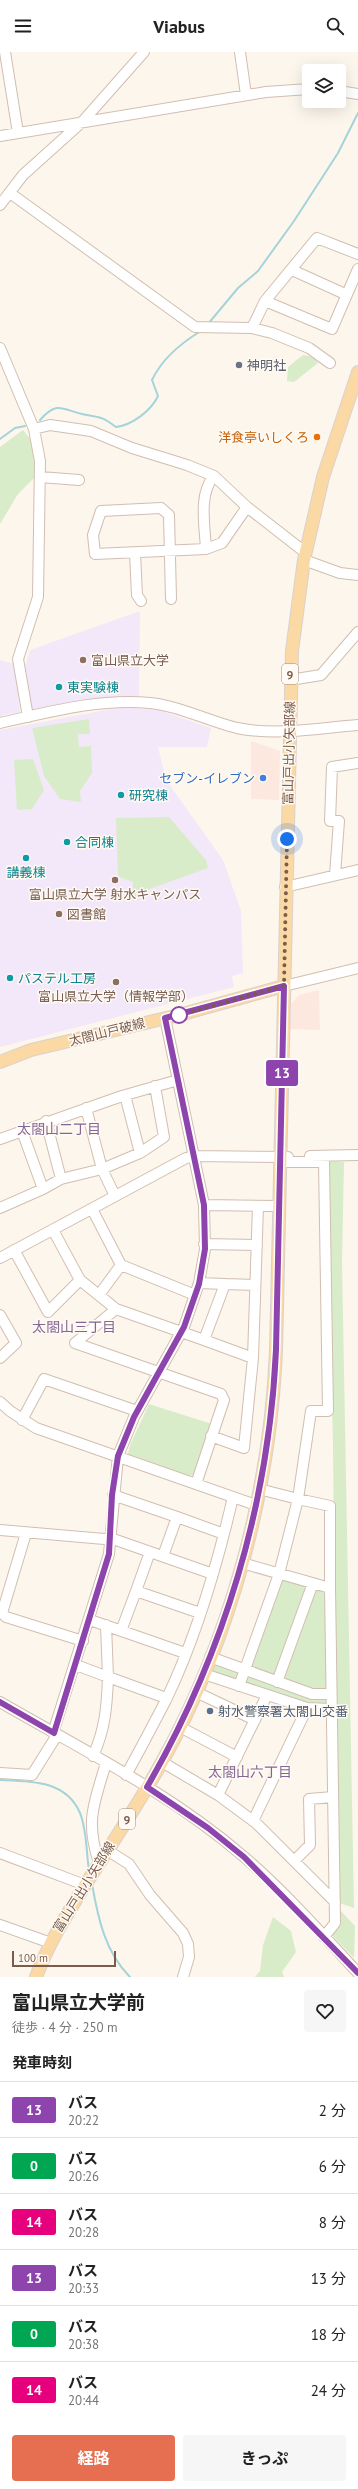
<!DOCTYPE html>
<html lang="ja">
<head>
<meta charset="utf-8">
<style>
  :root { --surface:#fff; --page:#f6f6f6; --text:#222; --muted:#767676; --line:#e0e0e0; --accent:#e76f51 }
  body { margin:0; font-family:"PT Sans","Noto Sans JP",sans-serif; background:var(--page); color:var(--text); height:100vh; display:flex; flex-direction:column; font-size:15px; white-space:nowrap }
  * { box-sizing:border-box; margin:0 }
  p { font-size:13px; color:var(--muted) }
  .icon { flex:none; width:22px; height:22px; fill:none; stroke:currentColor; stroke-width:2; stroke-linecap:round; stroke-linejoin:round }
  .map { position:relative; height:1925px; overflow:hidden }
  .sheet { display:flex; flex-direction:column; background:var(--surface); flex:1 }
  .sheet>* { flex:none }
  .badge { padding:0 8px; border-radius:3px; font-size:14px; line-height:26px }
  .fabs { position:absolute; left:302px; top:12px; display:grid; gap:8px }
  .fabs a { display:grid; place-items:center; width:44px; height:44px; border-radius:4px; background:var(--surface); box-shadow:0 4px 16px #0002; font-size:20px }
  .scale { position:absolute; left:12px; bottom:10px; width:104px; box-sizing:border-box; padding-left:4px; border:2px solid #7a5c4d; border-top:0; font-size:11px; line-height:14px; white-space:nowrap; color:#7a5c4d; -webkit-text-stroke:3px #fffaf3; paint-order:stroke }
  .you { position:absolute; width:20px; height:20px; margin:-10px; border:3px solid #fff; border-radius:50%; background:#1a73e8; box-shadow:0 0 0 6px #1a73e833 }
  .map>.badge { position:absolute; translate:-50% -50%; box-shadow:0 0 0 2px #fff }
  h2 { padding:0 12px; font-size:15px; line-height:36px }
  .round { display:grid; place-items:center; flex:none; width:42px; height:42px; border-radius:4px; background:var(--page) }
  .headline { display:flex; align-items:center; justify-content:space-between; height:68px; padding:0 12px }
  h1 { font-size:19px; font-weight:700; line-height:30px }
  .action { display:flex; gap:8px; margin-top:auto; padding:8px 12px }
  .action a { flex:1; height:46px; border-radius:4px; background:var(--accent); color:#fff; font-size:16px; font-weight:700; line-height:46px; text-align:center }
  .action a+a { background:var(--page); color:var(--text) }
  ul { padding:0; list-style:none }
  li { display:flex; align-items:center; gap:12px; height:56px; padding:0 12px; border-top:1px solid var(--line) }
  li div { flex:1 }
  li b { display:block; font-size:15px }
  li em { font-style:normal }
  li .badge { min-width:44px; font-weight:700; text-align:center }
  header { display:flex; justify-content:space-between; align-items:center; height:52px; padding:0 12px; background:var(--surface); font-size:18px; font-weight:700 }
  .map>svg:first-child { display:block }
  .commercial { fill:#fde8e0 }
  .education { fill:#f3e8fa }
  .green { fill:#d8ecc9 }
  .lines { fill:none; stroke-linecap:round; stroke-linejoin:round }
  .stream { stroke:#a5d3da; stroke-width:2 }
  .minor-casing { stroke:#d1beb0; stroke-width:12 }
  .major-casing { stroke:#dad1cd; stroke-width:14 }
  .minor { stroke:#fff; stroke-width:10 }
  .major { stroke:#fbd9a5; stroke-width:12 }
  .line-casing { stroke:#fff; stroke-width:9 }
  .line { stroke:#8e44ad; stroke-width:6 }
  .walk { stroke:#7a5c4d; stroke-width:4; stroke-dasharray:0 7.2 }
  .worship-dot { fill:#6b7280; stroke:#fffaf3; stroke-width:1.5 }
  .food-dot { fill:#e8710a; stroke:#fffaf3; stroke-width:1.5 }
  .education-dot { fill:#8d6e63; stroke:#fffaf3; stroke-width:1.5 }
  .culture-dot { fill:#0f9aa8; stroke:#fffaf3; stroke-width:1.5 }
  .shop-dot { fill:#3f7fe0; stroke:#fffaf3; stroke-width:1.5 }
  .stop-dot { fill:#fff; stroke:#8e44ad; stroke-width:2 }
  .service-dot { fill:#5c6f8a; stroke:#fffaf3; stroke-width:1.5 }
  .labels { text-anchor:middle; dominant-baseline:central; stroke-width:3; stroke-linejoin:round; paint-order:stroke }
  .shield { fill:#fffaf3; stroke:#a28b7f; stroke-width:1 }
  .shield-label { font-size:12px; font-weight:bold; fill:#7a5c4d }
  .worship-label { font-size:13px; fill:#5b616d; stroke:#fffaf3; text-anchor:start }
  .food-label { font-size:13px; fill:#c56008; stroke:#fffaf3; text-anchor:end }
  .education-label { font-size:13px; fill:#785e54; stroke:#fffaf3; text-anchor:start }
  .culture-label { font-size:13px; fill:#0d838f; stroke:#fffaf3; text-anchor:start }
  .street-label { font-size:13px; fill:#7a5c4d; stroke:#fffaf3 }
  .shop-label { font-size:13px; fill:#366cbe; stroke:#fffaf3; text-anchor:end }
  .service-label { font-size:13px; fill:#4e5e75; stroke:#fffaf3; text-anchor:start }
  .neighbourhood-label { font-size:14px; fill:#846695; stroke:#fffaf3 }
</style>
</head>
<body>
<header><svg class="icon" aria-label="menu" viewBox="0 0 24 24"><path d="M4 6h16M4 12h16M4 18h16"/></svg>Viabus<svg class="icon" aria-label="search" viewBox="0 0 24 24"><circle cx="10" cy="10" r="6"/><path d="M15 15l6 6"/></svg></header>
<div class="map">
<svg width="358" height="1925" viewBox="0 0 358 1925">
  <rect width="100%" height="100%" fill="#fdf6ec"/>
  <path class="commercial" d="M251,689l29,10 -1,49 -28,-1z
    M319,938l1,40 -30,-1 1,-25 8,-9z"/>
  <path class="education" d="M140,559l-1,86 -17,-1 -25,3 -66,12 -7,-41 6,-20z
    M0,608l15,4 5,48 -20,4z
    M121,655l38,3 52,18 -4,19h-49l8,33 57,80 18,51 2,62 -11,3 2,11 -234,60v-317z"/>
  <path class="green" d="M303,303l10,2 5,6 -24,19 -7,-1 1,-14z
    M23,378l8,10 5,36 -18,18 -18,30v-77z
    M89,667l1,15h-12l1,13 12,-1 1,27 -12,18 1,11 -21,-3 -16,-23 -12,-48z
    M33,707l11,31 -12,19 -15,1 -3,-50z
    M169,765l37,43 2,8 -67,24 -3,6 -6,2 1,-18 -14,-5 -1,-3 -2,-56z
    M326,1109l18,1 -2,100 12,646 -17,-6 -4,-457z
    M149,1352l63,20 -17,50 -6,2 -61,-22 2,-9z
    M285,1527l19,5 3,6 -30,84 -5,3 -22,-9 31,-87z
    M318,1537l9,6 1,93 -3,3 -14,-1 -29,-11 32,-88z
    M213,1611l26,8 -1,10 -25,-8 -4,-5z
    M249,1623l78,22 2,4c-16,12 -65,-12 -83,-18l1,-7z
    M339,1857l16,17 -1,32 -23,-24 9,-8z
    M273,1865l18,14 5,21 -14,20 2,5h-29l5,-6 3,-26z"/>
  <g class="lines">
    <path class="stream" d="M208,272l30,-36 20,-17 36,-50 44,-68 20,-40
      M40,368c17,-19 21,-11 42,-6 18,4 18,1 34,13 16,-2 35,-16 42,-31l-6,-16c10,-21 29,-37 49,-49
      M0,387l15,-11 10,-2
      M0,1728c30,1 66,0 80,33 7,17 6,38 9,57
      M92,1832c6,34 13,68 38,93"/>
    <g class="minor-casing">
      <path id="minor" d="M5,0l13,81
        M240,0l6,43
        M339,39l19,3
        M0,84l266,-44 43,-3
        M10,141l185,134 57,1 20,5 37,15 21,15
        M0,153l23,-30 60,-54 61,-69
        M358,202l-41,-16 -52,63 67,28 26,-60
        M292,218l53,24
        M252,276l13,-27
        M0,296l34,81 6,32 -2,136 -20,62 10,58
        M34,377l16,-4 41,6 41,17 55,17 27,11 33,31 59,46
        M214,424c-16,18 -9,51 -8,73l16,-6 25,-36
        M40,425l39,3
        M135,501l2,42 4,6
        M304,508l36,13 18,2
        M171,547l-2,-84 -8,-7 -60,3 -8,24 2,19 111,-5
        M290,628l31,-5 37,-43
        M0,671c49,-11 100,-25 150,-20 30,3 58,18 87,25 40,8 81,0 121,-3
        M335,823l4,-54h-9l2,-54 26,-4
        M285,835l73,-17
        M284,934l74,-18
        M46,1069l15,58
        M0,1087l122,-43 56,-16
        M140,1101l24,-16 -9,-51
        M310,1104l48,-1
        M43,1137l18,-10 41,-10 -16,-61
        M115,1144l-13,-27 38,-16 -15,-58
        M204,1153l75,1
        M0,1156l43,-19 -21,-58
        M92,1157l29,56 74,30
        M204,1192l53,1
        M14,1198l34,62 32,-32 -27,-50
        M0,1206l186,-100 8,-2 94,1
        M225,1232l30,1
        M99,1243l22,-30
        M116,1257l88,31 21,-56 -26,-1
        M0,1263l16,28 -16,15
        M204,1288l49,18
        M75,1291l146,51 3,6 -28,84
        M75,1291l41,-34 -36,-29
        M0,1350l10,9 26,17 220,77
        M22,1368l22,-41 93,32
        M211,1384l33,12 9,-90 5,-152
        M259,1437l39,10 13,-88h17l-4,-249h-44
        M113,1443l64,22
        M0,1478l116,10 97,34
        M26,1481l-24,80 4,4 77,24
        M163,1504l14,-39 47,17
        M136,1539l14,-39
        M90,1568l95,33
        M106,1573l2,52 58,21
        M121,1579l15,-40 64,22
        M210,1605l102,37h19
        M76,1613l32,12c-1,29 -3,53 -15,79
        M204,1622l103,34 24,1
        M277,1630l36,-99
        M239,1634l40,-112 19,-75 32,7v82l-88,-25
        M196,1640l59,28
        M0,1650c83,48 170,91 243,154 41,35 78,77 115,117
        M180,1675l57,30
        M53,1681l56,-179 9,-98 16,-39 50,-90 15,-44 6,-34 -1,-44 -39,-187
        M162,1710l56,33 38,28 79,79
        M0,1721l32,2 25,-40
        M126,1723c14,-25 27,-50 40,-75 31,-64 51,-134 67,-203
        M218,1743l49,-100
        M253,1769l54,-113
        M107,1798l22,14 21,31 33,38 5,11 1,13 -6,20
        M0,1801l85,32
        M294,1809l16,-16 -1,-46 24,-2
        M99,1811c-14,-43 -5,-59 7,-100
        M0,1873l51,18
        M324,1885l11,-14 -5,-335"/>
    </g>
    <g class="major-casing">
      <path id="major" d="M0,1010l31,-12 148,-35 105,-29
        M36,1925c12,-33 30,-61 48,-90 26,-41 54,-82 78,-125 69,-124 108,-270 114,-411l16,-700 12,-91 19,-83 35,-105"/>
    </g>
    <use href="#minor" class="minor"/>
    <use href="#major" class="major"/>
  </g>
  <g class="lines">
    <g class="line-casing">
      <path id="line" d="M0,1650l54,31 55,-179 3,-59 6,-39 16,-39 50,-90 15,-43 6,-35 -1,-44 -39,-187 119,-32 -8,364c-7,154 -52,304 -129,437l61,41 36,29 114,116"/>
    </g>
    <use href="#line" class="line"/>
    <path class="walk" d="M179,963l105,-29 3,-147"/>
  </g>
  <circle class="worship-dot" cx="239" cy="313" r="4"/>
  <circle class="food-dot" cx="317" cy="385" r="4"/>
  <g class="education-dot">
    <circle cx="83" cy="608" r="4"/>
    <circle cx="115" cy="828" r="4"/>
    <circle cx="59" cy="862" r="4"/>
    <circle cx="116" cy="930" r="4"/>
  </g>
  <g class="culture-dot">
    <circle cx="59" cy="635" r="4"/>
    <circle cx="121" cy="743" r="4"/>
    <circle cx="67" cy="790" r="4"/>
    <circle cx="26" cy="806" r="4"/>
    <circle cx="10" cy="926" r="4"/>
  </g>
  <circle class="shop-dot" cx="263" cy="726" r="4"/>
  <circle class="stop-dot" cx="179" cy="963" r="8"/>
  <circle class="service-dot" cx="210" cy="1659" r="4"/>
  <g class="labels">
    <g class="shield">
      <rect x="282" y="612" width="16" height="20" rx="3"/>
      <rect x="119" y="1757" width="16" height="20" rx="3"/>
    </g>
    <g class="shield-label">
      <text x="290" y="622">9</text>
      <text x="127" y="1767">9</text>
    </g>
    <g class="worship-label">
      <text x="247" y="313">神明社</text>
    </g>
    <g class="food-label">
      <text x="309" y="385">洋食亭いしくろ</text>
    </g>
    <g class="education-label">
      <text x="91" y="608">富山県立大学</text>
      <text x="115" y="842" text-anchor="middle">富山県立大学 射水キャンパス</text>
      <text x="67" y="862">図書館</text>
      <text x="116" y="944" text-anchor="middle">富山県立大学（情報学部）</text>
    </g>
    <g class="culture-label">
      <text x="67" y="635">東実験棟</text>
      <text x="129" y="743">研究棟</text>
      <text x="75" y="790">合同棟</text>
      <text x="26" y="820" text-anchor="middle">講義棟</text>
      <text x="18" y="926">パステル工房</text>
    </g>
    <g class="street-label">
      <text transform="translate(289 701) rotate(-89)">富山戸出小矢部線</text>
      <text transform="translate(107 980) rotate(-14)">太閤山戸破線</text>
      <text transform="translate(84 1835) rotate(-58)">富山戸出小矢部線</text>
    </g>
    <g class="shop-label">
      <text x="255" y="726">セブン-イレブン</text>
    </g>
    <g class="service-label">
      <text x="218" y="1659">射水警察署太閤山交番</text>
    </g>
    <g class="neighbourhood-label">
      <text x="59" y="1077">太閤山二丁目</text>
      <text x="74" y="1275">太閤山三丁目</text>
      <text x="250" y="1720">太閤山六丁目</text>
    </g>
  </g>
</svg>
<div class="fabs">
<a><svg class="icon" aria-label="layers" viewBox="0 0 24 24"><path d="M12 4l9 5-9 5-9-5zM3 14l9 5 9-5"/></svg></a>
</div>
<div class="scale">100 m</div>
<div class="you" style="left:287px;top:787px"></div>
<b class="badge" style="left:282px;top:1021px;background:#8e44ad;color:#fff">13</b>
</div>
<section class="sheet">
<div class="headline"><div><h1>富山県立大学前</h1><p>徒歩 · 4 分 · 250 m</p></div><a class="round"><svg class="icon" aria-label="heart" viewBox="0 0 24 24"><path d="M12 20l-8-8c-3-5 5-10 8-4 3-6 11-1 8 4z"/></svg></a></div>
<h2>発車時刻</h2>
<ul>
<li><span class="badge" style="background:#8e44ad;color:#fff">13</span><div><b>バス</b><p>20:22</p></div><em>2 分</em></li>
<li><span class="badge" style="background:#00a651;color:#fff">0</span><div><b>バス</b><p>20:26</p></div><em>6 分</em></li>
<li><span class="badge" style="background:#e6007e;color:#fff">14</span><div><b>バス</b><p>20:28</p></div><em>8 分</em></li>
<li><span class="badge" style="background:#8e44ad;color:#fff">13</span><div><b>バス</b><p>20:33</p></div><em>13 分</em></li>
<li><span class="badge" style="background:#00a651;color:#fff">0</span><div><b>バス</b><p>20:38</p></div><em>18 分</em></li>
<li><span class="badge" style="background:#e6007e;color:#fff">14</span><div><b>バス</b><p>20:44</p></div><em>24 分</em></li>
</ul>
<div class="action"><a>経路</a><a>きっぷ</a></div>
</section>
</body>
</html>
